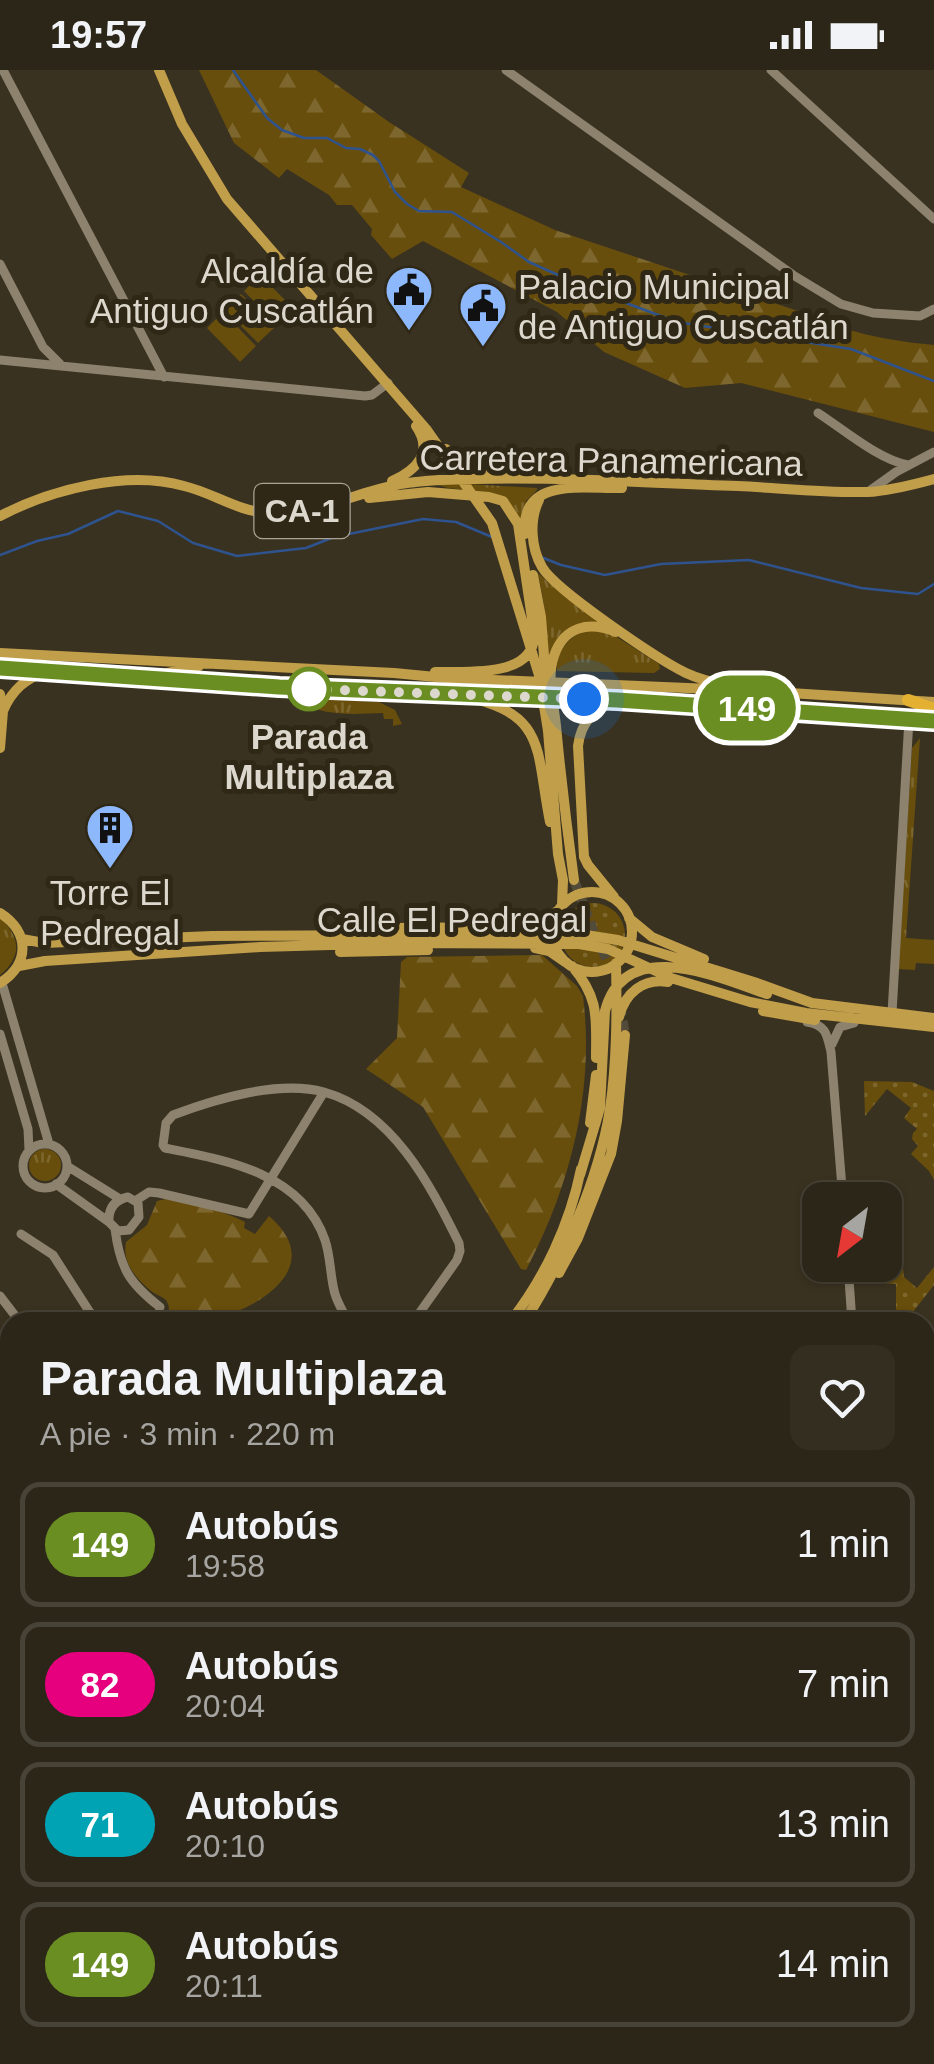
<!DOCTYPE html>
<html lang="es">
<head>
<meta charset="utf-8">
<style>
  :root { --surface:#2c2618; --page:#342e21; --text:#f1f3f6; --muted:#a6a5a2; --line:#484337 }
  body { margin:0; font-family:Helvetica,sans-serif; background:var(--page); color:var(--text); height:100vh; display:flex; flex-direction:column; font-size:38px; white-space:nowrap }
  * { box-sizing:border-box; margin:0 }
  p { font-size:32px; color:var(--muted) }
  .icon { flex:none; width:55px; height:55px; fill:none; stroke:currentColor; stroke-width:2; stroke-linecap:round; stroke-linejoin:round }
  .map { position:relative; flex:1; overflow:hidden }
  .panel { position:absolute; left:0px; top:1242px; width:935px; height:752px; display:flex; flex-direction:column; background:var(--surface); border-radius:30px 30px 0 0; box-shadow:0 2px 8px #0004,0 0 0 2px var(--line) }
  .panel>* { flex:none }
  .badge { padding:0 20px; border-radius:32px; font-size:35px; line-height:65px }
  .needle { width:65px; rotate:211deg }
  .buttons { position:absolute; left:802px; top:1112px; display:grid; gap:20px }
  .buttons a { display:grid; place-items:center; width:100px; height:100px; border-radius:20px; background:var(--surface); box-shadow:0 2px 8px #0004,0 0 0 2px var(--line); font-size:50px }
  .you { position:absolute; width:50px; height:50px; margin:-25px; border:8px solid #fff; border-radius:50%; background:#1a73e8; box-shadow:0 0 0 15px #1a73e833 }
  .map>.badge { position:absolute; translate:-50% -50%; box-shadow:0 0 0 5px #fff }
  .round { display:grid; place-items:center; flex:none; width:105px; height:105px; border-radius:20px; background:var(--page) }
  .head { display:flex; align-items:center; justify-content:space-between; height:170px; padding:0 40px }
  h1 { font-size:48px; font-weight:700; line-height:75px }
  ul { padding:0; list-style:none }
  li { display:flex; align-items:center; gap:30px; height:125px; margin:0 20px 15px; padding:0 20px; border:5px solid var(--line); border-radius:20px }
  li div { flex:1 }
  li b { display:block; font-size:38px }
  li em { font-style:normal }
  li .badge { min-width:110px; font-weight:700; text-align:center }
  .status { display:flex; justify-content:space-between; align-items:center; height:70px; padding:0 50px; background:var(--surface); direction:ltr }
  .status svg { height:28px; fill:currentColor }
  .map>svg:first-child { display:block }
  .grass { fill:url(#grass-tufts) }
  .forest { fill:url(#forest-firs) }
  .garden { fill:url(#garden-dots) }
  .pitch { fill:#684e0c }
  .lines { fill:none; stroke-linecap:round; stroke-linejoin:round }
  .stream { stroke:#2e538e; stroke-width:2.5 }
  .major-tunnel { stroke:#524b3a; stroke-width:10; stroke-dasharray:10 5; stroke-linecap:butt }
  .minor { stroke:#8c826e; stroke-width:9 }
  .major { stroke:#c19e4a; stroke-width:10 }
  .highway { stroke:#e4b032; stroke-width:12 }
  .line-casing { stroke:#fff; stroke-width:22 }
  .line { stroke:#6b8e23; stroke-width:15 }
  .walk { stroke:#ddd8cd; stroke-width:10; stroke-dasharray:0 18 }
  .stop-dot { fill:#fff; stroke:#6b8e23; stroke-width:5 }
  .labels { text-anchor:middle; dominant-baseline:central; stroke-width:10; stroke-linejoin:round; paint-order:stroke }
  .shield { fill:#302816; stroke:#a9a396; stroke-width:2.5 }
  .shield-label { font-size:32px; font-weight:bold; fill:#ddd8cd }
  .poi-label { font-size:35px; fill:#ddd8cd; stroke:#302816; text-anchor:end }
  .street-label { font-size:35px; fill:#ddd8cd; stroke:#302816 }
  .stop-label { font-size:35px; font-weight:bold; fill:#ddd8cd; stroke:#302816 }
</style>
</head>
<body>
<div class="status"><b>19:57</b><svg viewBox="0 0 49 12"><path d="M0 12V9h3v3zM5 12V6h3v6zM10 12V3h3v9zM15 12V0h3v12zM26 1h20v11H26zM47 4h2v5h-2z"/></svg></div>
<div class="map">
<svg width="934" height="1994" viewBox="0 0 934 1994">
  <defs>
    <pattern id="grass-tufts" width="24" height="20" patternUnits="userSpaceOnUse" patternTransform="scale(2.5)"><rect width="24" height="20" fill="#684e0c"/><path d="M3 7l-1-3M5 7V3M7 7l1-3M15 17l-1-3M17 17v-4M19 17l1-3" fill="none" stroke="#7d672e"/></pattern>
    <pattern id="forest-firs" width="22" height="20" patternUnits="userSpaceOnUse" patternTransform="scale(2.5)"><rect width="22" height="20" fill="#684e0c"/><path d="M5 1l3.5 6h-7zM16 11l3.5 6h-7z" fill="#7d672e"/></pattern>
    <pattern id="garden-dots" width="8" height="8" patternUnits="userSpaceOnUse" patternTransform="scale(2.5)"><rect width="8" height="8" fill="#684e0c"/><path d="M2 2h.1M6 6h.1" fill="none" stroke="#7d672e" stroke-width="1.8" stroke-linecap="round"/></pattern>
  </defs>
  <rect width="100%" height="100%" fill="#3a3220"/>
  <path class="grass" d="M451,413l86,5v2l-11,11 -5,19 -29,-27 -44,-5 -14,-4z
    M538,503l19,17 45,31 2,5 -25,-1 -30,37 -5,-57z
    M584,559l25,3 50,32 1,5 -6,4 -97,-2c-1,-21 11,-31 27,-42z
    M303,628l76,4 16,8 7,14 -9,2v-7h-9l-1,-6c-30,1 -58,4 -85,-12z
    M920,668l-14,200 28,2v24l-18,-1 -1,7 -17,-1 14,-221z
    M0,848c20,18 23,38 0,57z
    M29 1095a16 16 0 1 1 32 0a16 16 0 1 1-32 0Z
    M934,1465v174l-9,10v-170z
    M925,1735l9,5v241l-9,-5z
    M10,1958v27h806l16,9h-832v-22z"/>
  <path class="forest" d="M199,0h117l73,52 80,51 -8,14 94,43 258,86c33,17 84,26 121,29v87l-193,-49 -56,5 -81,-36 -47,-40 -134,-71 -31,18 -21,-24 1,-6 -20,-24h-15l-8,-10 -42,-26 -8,9 -45,-35z
    M542,885l35,31 6,10c12,95 -13,191 -57,274l-5,-1 -98,-162 -57,-38 31,-31 4,-76 6,-5z
    M166,1129c27,6 54,10 79,23l-1,6 11,6 14,-18c49,42 10,79 -36,97 -19,7 -41,7 -62,7l-3,-3c1,-7 2,-11 -2,-17 -4,-4 -10,-5 -15,-9 -15,-12 -29,-29 -25,-49l21,-17 10,-24z"/>
  <path class="garden" d="M561 865a32 32 0 1 1 64 0a32 32 0 1 1-64 0Z
    M864,1011l48,1 22,9v89l-5,-9 -18,-17 7,-8 -6,-7 1,-6 4,-4 -13,-11 7,-10 -24,-19 -22,27z
    M871,1195h10v4l22,-1 1,9 13,11 17,-21v18l-29,37h-9v-38l-23,-1z"/>
  <path class="pitch" d="M260,205l34,34 -17,16 -33,-34z
    M241,224l34,33 -17,16 -33,-33z
    M223,242l33,34 -16,16 -33,-34z"/>
  <g class="lines">
    <path class="stream" d="M233,0l34,48 15,12 22,8h23l19,10 14,1 13,6 6,6 16,31 12,12 12,7 33,1 49,30 28,20 56,25 26,6 15,10 51,19 174,27 83,32
      M0,485l37,-14 31,-7 50,-23 40,10 35,22 44,13 69,-8 28,-11 89,-18 33,3 36,15
      M541,487l20,8 44,10 56,-11 88,-4 112,28 57,6 16,-10
      M0,1485l10,16
      M395,1985l1,9"/>
    <path class="major-tunnel" d="M574,810l22,58 19,37
      M620,936l5,29"/>
    <path class="minor" d="M3,0l161,307
      M506,0l287,205 48,29 32,9 47,3 14,-7
      M771,0l163,149
      M0,194l43,83 17,17
      M0,290l365,36 7,-1 16,-12
      M818,343c25,16 61,47 90,52
      M868,422l28,-20 38,-20
      M0,597l279,20 338,13 317,21
      M2,913l47,161
      M892,943l17,-294
      M807,952c19,3 20,12 24,30l12,148
      M0,964l28,95 1,21
      M832,974l8,-17 14,-4
      M23 1096a22 22 0 1 1 44 0a22 22 0 1 1-44 0Z
      M67,1096l53,33
      M56,1114l53,38
      M128,1127l10,6 1,14 -10,13 -11,1 -9,-9c-1,-14 6,-22 19,-25z
      M135,1131l14,-9 10,1 90,21 75,-122
      M115,1159c5,39 14,54 45,78
      M21,1164l32,21 36,56 10,11
      M848,1195l4,57
      M0,1226l20,26
      M150,1252l9,-10
      M348,1252c-4,-9 -10,-18 -13,-28 -5,-17 -4,-36 -10,-54 -23,-67 -99,-80 -160,-92l-2,-3 3,-22 7,-8c42,-16 106,-35 151,-23 68,19 106,92 135,151l1,8 -3,9 -44,62
      M0,1649l10,-3
      M925,1661l9,-11
      M0,1770l10,1"/>
    <path class="major" d="M159,0l23,54 45,75 200,231 65,93 47,152 9,56 10,123 5,26 -1,25
      M446,379c23,25 53,21 86,25
      M392,411c25,-11 42,-29 24,-55
      M369,428l59,-6 61,5 14,4 15,23 16,108c3,47 -68,39 -99,40
      M539,430c-10,20 -8,48 3,67 13,23 117,93 144,106 11,5 24,9 37,11
      M0,446c52,-27 127,-46 184,-30 30,7 54,26 86,27 44,3 84,-20 126,-28 14,-3 30,-4 45,-5 99,-5 198,3 297,6 43,2 86,7 129,6 22,-1 45,-7 67,-13
      M525,464c-5,-58 58,-45 97,-46
      M533,505l8,42 5,65
      M0,583l394,20 52,5 313,13 175,11
      M146,608l53,-12
      M466,613l52,13
      M0,624l3,17 -3,37
      M460,625c88,19 75,52 90,127
      M3,641c9,-21 22,-32 43,-40
      M574,810c-7,-51 -13,-102 -18,-154 -2,-22 -10,-48 -2,-70 10,-30 35,-35 62,-24
      M552 862a40 40 0 1 1 80 0a40 40 0 1 1-80 0Z
      M614,827l-26,-32 -4,-8 -6,-111c3,-25 17,-37 39,-46
      M0,843c30,19 30,51 0,70
      M629,848l23,19 52,22
      M394,858l128,-1 12,-2 25,-15
      M22,869l22,4 168,-7 367,-2 39,6 136,42 58,21 122,15
      M535,878l14,3 16,11
      M340,882l88,-2
      M19,896l26,-5 215,-14 140,-4 179,1 29,5 63,29 79,24 56,11 128,14
      M572,896c28,33 24,52 24,92
      M763,941l52,9
      M619,947c6,-24 24,-39 49,-35
      M590,1053l6,-48
      M580,1105l20,-67 5,-97c20,-76 113,-34 162,-17
      M559,1203l19,-35 33,-84 6,-33 8,-86
      M510,1252c34,-43 60,-98 71,-153
      M524,1252c38,-58 75,-143 86,-213 7,-48 7,-97 6,-146
      M0,1935l10,-14
      M0,1963l10,-14"/>
    <path class="highway" d="M908,630l26,9
      M0,1352l10,12
      M0,1388l10,12
      M864,1985l16,9
      M909,1985l15,9"/>
  </g>
  <g class="lines">
    <g class="line-casing">
      <path id="line" d="M0,598l279,19 338,13 317,21"/>
    </g>
    <use href="#line" class="line"/>
    <path class="walk" d="M309,619l275,10"/>
  </g>
  <defs>
    <g id="civic-pin" transform="scale(2.5)"><path d="M0 17L-7.5 6A9.5 9.5 0 1 1 7.5 6Z" fill="#8db9fc" stroke="#302816"/><path d="M-.6-6.5H3V-4.5H.6V-3L4-1V1h2V6H-6V1h2V-1L-.6-3ZM-1.2 2.5V6h2.4V2.5Z" fill="#111"/></g>
    <g id="building-pin" transform="scale(2.5)"><path d="M0 17L-7.5 6A9.5 9.5 0 1 1 7.5 6Z" fill="#8db9fc" stroke="#302816"/><path d="M-4-6H4V6H1V3H-1V6H-4ZM-2.5-4.3h1.7v1.8h-1.7ZM.8-4.3h1.7v1.8H.8ZM-2.5-1h1.7V.8h-1.7ZM.8-1h1.7V.8H.8Z" fill="#111"/></g>
  </defs>
  <g fill-rule="evenodd">
    <use href="#civic-pin" x="409" y="220"/>
    <use href="#civic-pin" x="483" y="236"/>
    <use href="#building-pin" x="110" y="758"/>
  </g>
  <circle class="stop-dot" cx="309" cy="619" r="20"/>
  <g class="labels">
    <rect class="shield" x="254.5" y="414" width="95" height="54" rx="8"/>
    <g class="shield-label">
      <text x="302" y="441">CA-1</text>
    </g>
    <g class="poi-label">
      <text x="374" y="200">Alcaldía de<tspan x="374" dy="40">Antiguo Cuscatlán</tspan></text>
      <text x="518" y="216" text-anchor="start">Palacio Municipal<tspan x="518" dy="40">de Antiguo Cuscatlán</tspan></text>
      <text x="110" y="822" text-anchor="middle">Torre El<tspan x="110" dy="40">Pedregal</tspan></text>
    </g>
    <g class="street-label">
      <text transform="translate(611 390) rotate(1)">Carretera Panamericana</text>
      <text x="452" y="849">Calle El Pedregal</text>
    </g>
    <g class="stop-label">
      <text x="309" y="666">Parada<tspan x="309" dy="40">Multiplaza</tspan></text>
    </g>
  </g>
</svg>
<div class="buttons">
<a><svg class="needle" viewBox="-14 -14 28 28"><path d="M0-13l5 13h-10z" fill="#e53935"/><path d="M0 13l5-13h-10z" fill="#a6a5a2"/></svg></a>
</div>
<div class="you" style="left:584px;top:629px"></div>
<b class="badge" style="left:747px;top:638px;background:#6b8e23;color:#fff">149</b>
<section class="panel">
<div class="head"><div><h1>Parada Multiplaza</h1><p>A pie · 3 min · 220 m</p></div><a class="round"><svg class="icon" aria-label="heart" viewBox="0 0 24 24"><path d="M12 20l-8-8c-3-5 5-10 8-4 3-6 11-1 8 4z"/></svg></a></div>
<ul>
<li><span class="badge" style="background:#6b8e23;color:#fff">149</span><div><b>Autobús</b><p>19:58</p></div><em>1 min</em></li>
<li><span class="badge" style="background:#e6007e;color:#fff">82</span><div><b>Autobús</b><p>20:04</p></div><em>7 min</em></li>
<li><span class="badge" style="background:#00a3b4;color:#fff">71</span><div><b>Autobús</b><p>20:10</p></div><em>13 min</em></li>
<li><span class="badge" style="background:#6b8e23;color:#fff">149</span><div><b>Autobús</b><p>20:11</p></div><em>14 min</em></li>
</ul>
</section>
</div>
</body>
</html>
